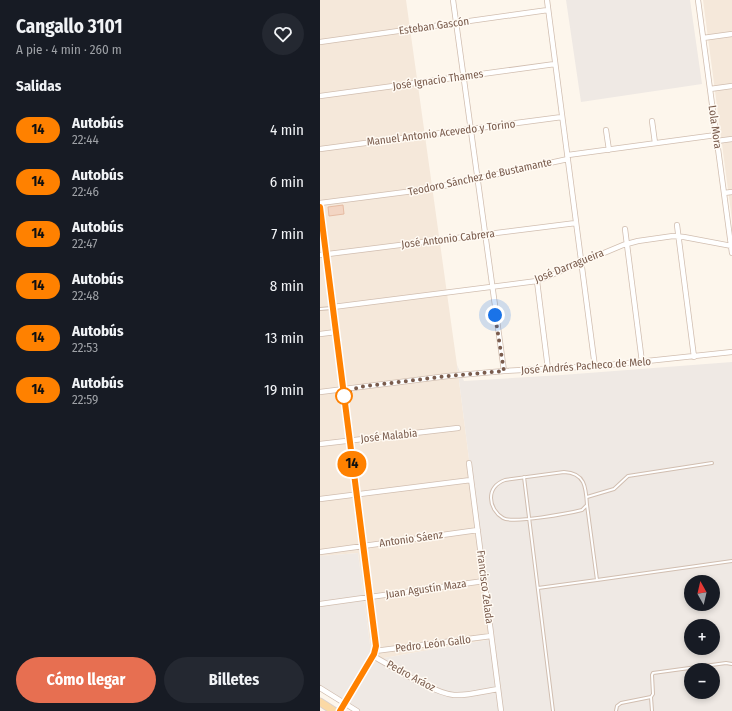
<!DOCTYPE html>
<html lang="es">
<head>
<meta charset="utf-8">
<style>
  :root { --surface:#171b24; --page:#242831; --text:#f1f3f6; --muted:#9ea1a6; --accent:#e76f51 }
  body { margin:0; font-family:"Fira Sans Condensed",sans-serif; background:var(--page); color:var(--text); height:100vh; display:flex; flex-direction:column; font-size:15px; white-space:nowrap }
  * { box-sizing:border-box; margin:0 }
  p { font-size:13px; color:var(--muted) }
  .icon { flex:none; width:22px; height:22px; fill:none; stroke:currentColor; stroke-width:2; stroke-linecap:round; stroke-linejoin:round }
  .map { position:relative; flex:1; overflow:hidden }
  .side { display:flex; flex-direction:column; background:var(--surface); width:320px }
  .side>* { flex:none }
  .badge { padding:0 8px; border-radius:13px; font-size:14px; line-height:26px }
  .needle { width:26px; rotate:352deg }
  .tools { position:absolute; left:364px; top:575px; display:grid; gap:8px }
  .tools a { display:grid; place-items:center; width:36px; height:36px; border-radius:50%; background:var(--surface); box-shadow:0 2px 6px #0003; font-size:20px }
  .you { position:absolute; width:20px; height:20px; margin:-10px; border:3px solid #fff; border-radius:50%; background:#1a73e8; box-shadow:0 0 0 6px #1a73e833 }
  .map>.badge { position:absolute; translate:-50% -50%; box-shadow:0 0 0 2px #fff }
  h2 { padding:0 16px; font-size:15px; line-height:36px }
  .round { display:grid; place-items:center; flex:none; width:42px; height:42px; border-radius:21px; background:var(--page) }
  .overview { display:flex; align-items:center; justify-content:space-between; height:68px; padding:0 16px }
  h1 { font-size:19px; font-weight:700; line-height:30px }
  .button { display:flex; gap:8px; margin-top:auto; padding:8px 16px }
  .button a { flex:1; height:46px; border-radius:24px; background:var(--accent); color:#fff; font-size:16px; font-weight:700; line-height:46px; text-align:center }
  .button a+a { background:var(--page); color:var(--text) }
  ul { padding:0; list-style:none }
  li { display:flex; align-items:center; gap:12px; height:52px; padding:0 16px }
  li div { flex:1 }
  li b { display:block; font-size:15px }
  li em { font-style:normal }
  li .badge { min-width:44px; font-weight:700; text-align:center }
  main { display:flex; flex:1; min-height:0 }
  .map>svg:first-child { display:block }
  .residential { fill:#f5e8da }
  .industrial { fill:#efe9e4; fill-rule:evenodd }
  .building { fill:#f3d5c3; stroke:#e6bba3 }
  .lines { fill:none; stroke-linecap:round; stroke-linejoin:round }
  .lane-casing { stroke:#d1beb0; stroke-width:4 }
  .street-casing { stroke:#d1beb0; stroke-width:6 }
  .primary-casing { stroke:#dad1cd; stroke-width:9 }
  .lane { stroke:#fff; stroke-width:2 }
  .street { stroke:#fff; stroke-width:4.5 }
  .primary { stroke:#fbd9a5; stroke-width:7 }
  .line-casing { stroke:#fff; stroke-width:9 }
  .line { stroke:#ff8100; stroke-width:6 }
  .walk { stroke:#7a5c4d; stroke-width:4; stroke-dasharray:0 7.2 }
  .stop-dot { fill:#fff; stroke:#ff8100; stroke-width:2 }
  .labels { text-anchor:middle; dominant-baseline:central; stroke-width:3; stroke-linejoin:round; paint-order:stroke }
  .street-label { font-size:11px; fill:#7a5c4d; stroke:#fffaf3 }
</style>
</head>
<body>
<main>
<section class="side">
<div class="overview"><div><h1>Cangallo 3101</h1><p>A pie · 4 min · 260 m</p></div><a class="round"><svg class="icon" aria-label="heart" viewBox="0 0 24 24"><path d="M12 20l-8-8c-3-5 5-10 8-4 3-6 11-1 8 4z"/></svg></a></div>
<h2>Salidas</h2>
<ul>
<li><span class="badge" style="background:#ff8100;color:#111">14</span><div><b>Autobús</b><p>22:44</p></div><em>4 min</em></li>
<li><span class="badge" style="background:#ff8100;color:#111">14</span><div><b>Autobús</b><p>22:46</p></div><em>6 min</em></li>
<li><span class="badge" style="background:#ff8100;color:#111">14</span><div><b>Autobús</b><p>22:47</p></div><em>7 min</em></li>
<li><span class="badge" style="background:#ff8100;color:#111">14</span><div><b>Autobús</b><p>22:48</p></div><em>8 min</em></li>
<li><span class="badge" style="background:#ff8100;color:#111">14</span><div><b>Autobús</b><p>22:53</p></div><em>13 min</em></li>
<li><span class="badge" style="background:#ff8100;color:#111">14</span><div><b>Autobús</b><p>22:59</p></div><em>19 min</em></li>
</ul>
<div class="button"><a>Cómo llegar</a><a>Billetes</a></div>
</section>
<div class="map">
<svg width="412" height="711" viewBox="0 0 412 711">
  <rect width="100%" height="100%" fill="#fdf6ec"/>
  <path class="residential" d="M0,0h86l51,365 35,274 -120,21 -14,-107 -38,3z
    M383,0h29v220z"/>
  <path class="industrial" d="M246,0h124l12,84 -121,18z
    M412,362v349h-375l-37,-26v-129l38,-3 14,107 120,-21 -35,-274 7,16 98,-6zM371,582h22v22h-22zM371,626h22v22h-22zM371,670h22v22h-22z"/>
  <path class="building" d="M23,205l1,9 -15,2 -1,-9z"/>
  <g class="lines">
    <g class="lane-casing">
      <path id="lane" d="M0,309l12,-1
        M244,472c21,1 22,15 23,33l-5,5c-12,3 -69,14 -79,8 -7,-4 -12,-12 -12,-20 0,-10 6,-15 14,-18z
        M204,477l29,234
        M267,497l27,-8 14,-13 84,-13
        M277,580l135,-19
        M218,588l59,-8 -10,-75
        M331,697l1,14
        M296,711l1,-5 4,-3 30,-6 2,-3 -1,-19 1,-2 73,-10 6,1"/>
    </g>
    <g class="street-casing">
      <path id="street" d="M133,0l51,371
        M227,0l48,367
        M378,0l34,253
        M383,38l29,-4
        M0,42l228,-32
        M390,89l22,-3
        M0,96l235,-32
        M332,121l3,22
        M286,130l3,20
        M397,141l15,-2
        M0,149l242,-32
        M248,155l148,-20
        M404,193l8,-1
        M0,203l109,-14 139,-30
        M0,208l55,438 -1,8 -34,57
        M357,225l17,132
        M305,229l17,133
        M0,255l256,-32
        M217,281l11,88
        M13,307l204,-26 86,-36 15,-4 35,-5 11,1 48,9
        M0,334l16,-2
        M0,392l128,-16 56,-5 96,-5 132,-14
        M0,444l138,-16
        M149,463l32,248
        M0,499l151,-19
        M0,552l158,-22
        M0,604l164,-23
        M55,651l116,-15
        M53,656c20,11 60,37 81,39 14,1 30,-4 44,-6
        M0,688l37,23"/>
    </g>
    <g class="primary-casing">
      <path id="primary" d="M0,702l14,9"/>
    </g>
    <use href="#lane" class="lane"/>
    <use href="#street" class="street"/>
    <use href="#primary" class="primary"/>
  </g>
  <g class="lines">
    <g class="line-casing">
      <path id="line" d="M0,207l56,439 -2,8 -34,57"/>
    </g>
    <use href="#line" class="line"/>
    <path class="walk" d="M24,396l14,-9 90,-11 56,-5 -9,-56"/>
  </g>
  <circle class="stop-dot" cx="24" cy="396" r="8"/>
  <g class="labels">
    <g class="street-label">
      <text transform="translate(114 26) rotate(-8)">Esteban Gascón</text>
      <text transform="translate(118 80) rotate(-8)">José Ignacio Thames</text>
      <text transform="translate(395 127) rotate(82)">Lola Mora</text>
      <text transform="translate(121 133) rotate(-7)">Manuel Antonio Acevedo y Torino</text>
      <text transform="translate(160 177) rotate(-12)">Teodoro Sánchez de Bustamante</text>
      <text transform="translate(128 239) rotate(-7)">José Antonio Cabrera</text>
      <text transform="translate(249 266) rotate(-22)">José Darragueira</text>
      <text transform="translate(266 366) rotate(-4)">José Andrés Pacheco de Melo</text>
      <text transform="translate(69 436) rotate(-6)">José Malabia</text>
      <text transform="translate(91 539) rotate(-8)">Antonio Sáenz</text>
      <text transform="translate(165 587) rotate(83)">Francisco Zelada</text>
      <text transform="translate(106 589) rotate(-8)">Juan Agustín Maza</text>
      <text transform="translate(113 644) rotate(-7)">Pedro León Gallo</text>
      <text transform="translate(91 676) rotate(28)">Pedro Aráoz</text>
    </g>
  </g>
</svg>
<div class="tools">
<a><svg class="needle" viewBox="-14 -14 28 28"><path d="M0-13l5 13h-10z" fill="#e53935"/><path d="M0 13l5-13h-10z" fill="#9ea1a6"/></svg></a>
<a>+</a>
<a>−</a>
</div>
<div class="you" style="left:175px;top:315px"></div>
<b class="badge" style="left:32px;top:464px;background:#ff8100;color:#111">14</b>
</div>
</main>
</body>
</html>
